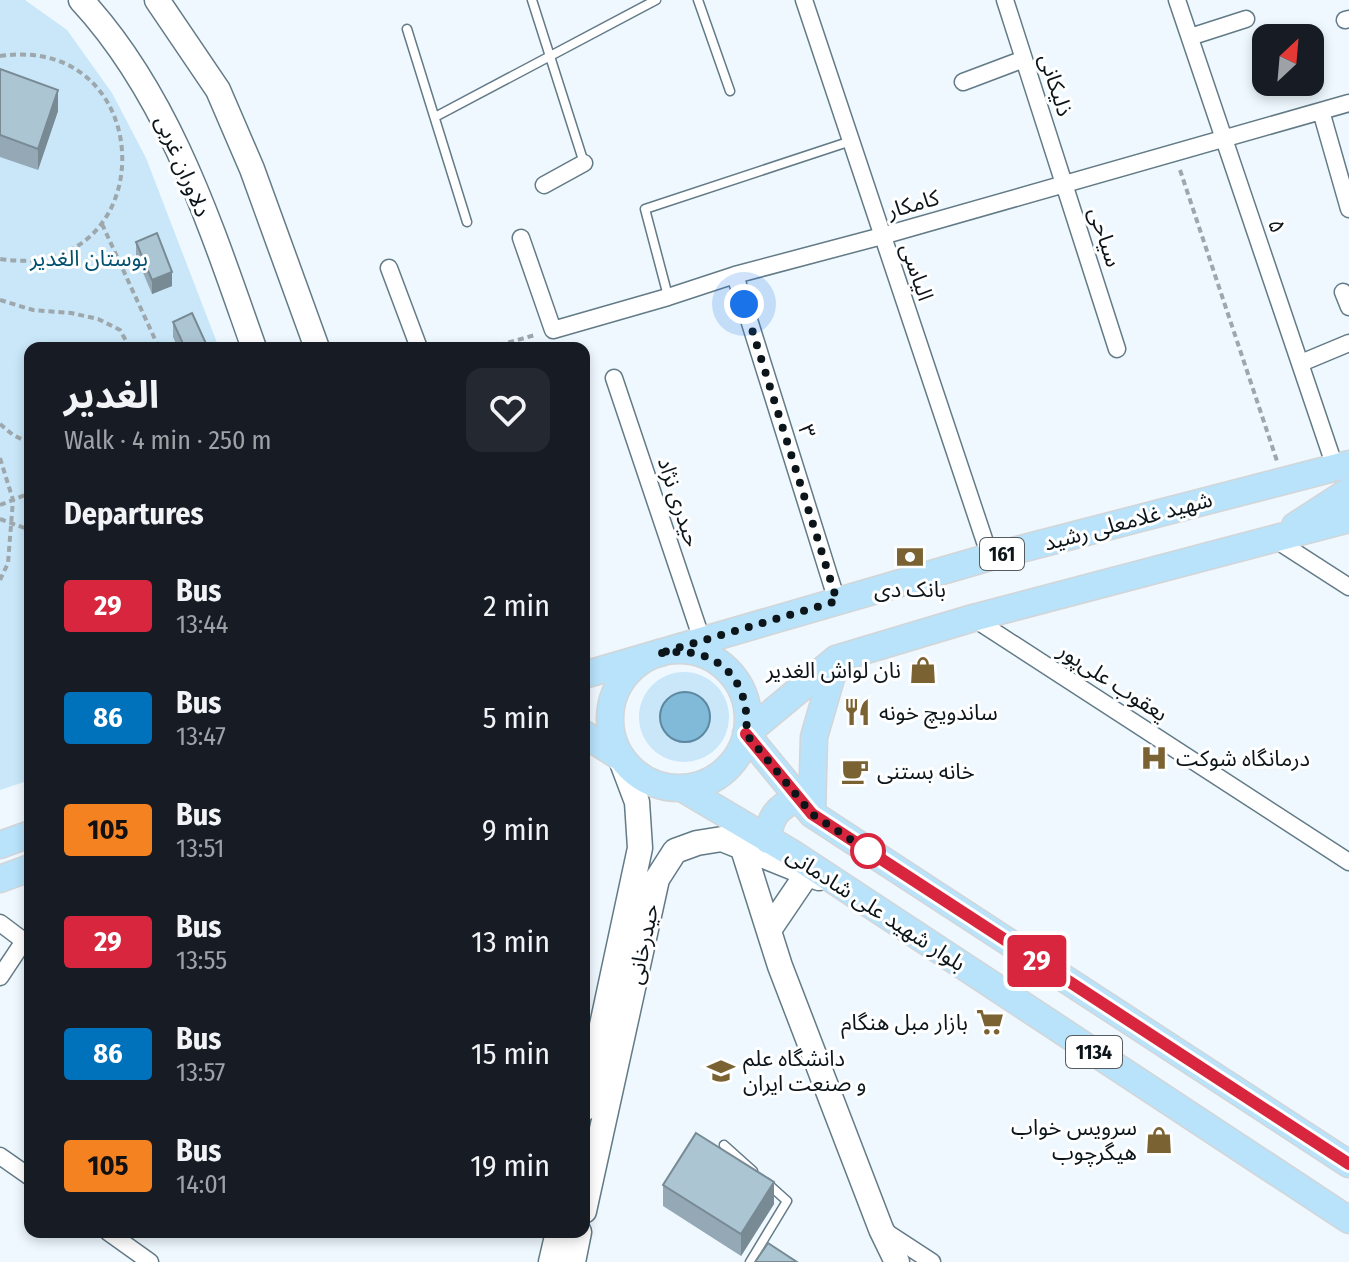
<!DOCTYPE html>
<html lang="en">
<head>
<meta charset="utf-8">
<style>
  :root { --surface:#171b24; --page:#242831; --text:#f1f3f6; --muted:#9ea1a6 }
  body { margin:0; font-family:"Fira Sans Condensed","Noto Sans Arabic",sans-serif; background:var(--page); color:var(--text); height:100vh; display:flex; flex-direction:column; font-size:30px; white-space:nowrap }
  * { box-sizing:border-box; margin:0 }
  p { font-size:26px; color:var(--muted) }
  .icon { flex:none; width:44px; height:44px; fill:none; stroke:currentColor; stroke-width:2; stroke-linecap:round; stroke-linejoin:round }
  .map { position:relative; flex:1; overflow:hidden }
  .drawer { position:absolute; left:24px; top:342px; width:566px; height:896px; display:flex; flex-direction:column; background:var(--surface); border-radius:16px; box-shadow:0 4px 12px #0003 }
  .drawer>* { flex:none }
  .badge { padding:0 16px; border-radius:6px; font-size:28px; line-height:52px }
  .needle { width:52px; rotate:26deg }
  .fabs { position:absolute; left:1252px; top:24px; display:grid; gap:16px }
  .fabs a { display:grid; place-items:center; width:72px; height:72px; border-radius:16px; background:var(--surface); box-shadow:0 4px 12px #0003; font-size:40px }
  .you { position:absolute; width:40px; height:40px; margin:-20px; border:6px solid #fff; border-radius:50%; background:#1a73e8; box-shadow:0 0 0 12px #1a73e833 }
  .map>.badge { position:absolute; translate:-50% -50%; box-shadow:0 0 0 4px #fff }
  h2 { padding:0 40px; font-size:30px; line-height:72px }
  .round { display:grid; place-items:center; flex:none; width:84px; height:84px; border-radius:16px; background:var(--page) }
  .overview { display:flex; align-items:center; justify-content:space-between; height:136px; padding:0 40px }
  h1 { font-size:38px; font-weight:700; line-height:60px }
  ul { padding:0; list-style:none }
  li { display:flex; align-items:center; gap:24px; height:112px; padding:0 40px }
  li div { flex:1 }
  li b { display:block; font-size:30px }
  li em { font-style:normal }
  li .badge { min-width:88px; font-weight:700; text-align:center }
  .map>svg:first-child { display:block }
  .green { fill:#c9e7f8 }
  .water { fill:#81bad9; stroke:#5e88a0; stroke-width:2 }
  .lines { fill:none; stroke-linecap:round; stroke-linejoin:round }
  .service-casing { stroke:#637a87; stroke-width:11 }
  .minor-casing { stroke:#637a87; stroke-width:19 }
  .secondary-casing { stroke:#637a87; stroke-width:27 }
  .primary-casing { stroke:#d3d5d6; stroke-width:29 }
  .path { stroke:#9da7ac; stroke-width:4; stroke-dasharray:6 4; stroke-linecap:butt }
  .service { stroke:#fff; stroke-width:8 }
  .minor { stroke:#fff; stroke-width:16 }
  .secondary { stroke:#fff; stroke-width:24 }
  .primary { stroke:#b8e3fb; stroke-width:26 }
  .wall { fill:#94a9b5 }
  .shaded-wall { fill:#788a94 }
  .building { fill:#acc5d3; stroke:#788a94; stroke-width:2 }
  .line-casing { stroke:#fff; stroke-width:18 }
  .line { stroke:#d7263d; stroke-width:12 }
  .walk { stroke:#0c151a; stroke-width:8; stroke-dasharray:0 14.4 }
  .stop-dot { fill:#fff; stroke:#d7263d; stroke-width:4 }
  .labels { text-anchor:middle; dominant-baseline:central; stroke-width:6; stroke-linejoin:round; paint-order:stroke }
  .shield { fill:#fff; stroke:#555b5f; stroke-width:2 }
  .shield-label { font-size:20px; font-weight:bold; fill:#0c151a }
  .street-label { font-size:22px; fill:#0c151a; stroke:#fff }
  .park-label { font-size:22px; fill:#02506f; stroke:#fff }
  .poi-label { font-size:22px; fill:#0c151a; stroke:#fff; text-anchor:start }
</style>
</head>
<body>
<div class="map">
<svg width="1349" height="1262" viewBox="0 0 1349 1262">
  <rect width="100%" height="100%" fill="#eef8fe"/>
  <path class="green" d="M0,0h25l42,30 45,63 34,65 73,190h-189v432l-30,10z
    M639 717a45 45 0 1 1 90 0a45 45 0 1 1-90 0Z"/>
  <path class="water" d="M660 717a25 25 0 1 1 50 0a25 25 0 1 1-50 0Z"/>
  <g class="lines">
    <g class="service-casing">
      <path id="service" d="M532,0l52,163
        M698,0l32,91
        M407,29l60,193
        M435,117l221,-117
        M668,296l-23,-87 206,-68
        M724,1145l29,26
        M750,1262l37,-61 -20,-18"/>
    </g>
    <g class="minor-casing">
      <path id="minor" d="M804,0l186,557
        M1005,0l112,349
        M1177,0l158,467
        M1345,20l4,-1
        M1190,37l56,-18
        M963,82l61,-23
        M1321,111l28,98
        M544,185l40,-22
        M521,238l32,92 115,-33 67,-22 147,-39 467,-133
        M389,268l30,80
        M735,275l102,326
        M1343,292l6,15
        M1301,363l48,-20
        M614,378l88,262
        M1276,540l73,47
        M973,618l376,244
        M0,923l24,18
        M0,977l24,-36 6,4
        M0,1156l30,21
        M883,1230l49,32
        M108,1232l42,30"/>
    </g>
    <g class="secondary-casing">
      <path id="secondary" d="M81,0c89,96 130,227 173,348
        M157,0l61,90 34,79 65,179
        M742,846l38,120 101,263 16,33
        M769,930l38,-56
        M584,1109l56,-261 -3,-46 -17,-45
        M584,1211l73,-332 18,-28 22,-8 25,-4 97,39
        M551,1262l7,-30
        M573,1262l6,-30"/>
    </g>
    <g class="primary-casing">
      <path id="primary" d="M1349,519l-376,99 -137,41 -90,75 66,80 537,350
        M1295,526l54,-35
        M610 719a69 69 0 1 1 138 0a69 69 0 1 1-138 0Z
        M584,675l406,-118 359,-93
        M584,734l36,23
        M682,788l113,67 554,365
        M812,814l2,-77 22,-76
        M768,840c1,-22 9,-33 29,-41
        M0,845l30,-11
        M0,879l30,-11"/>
    </g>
    <path class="path" d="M0,56c162,-23 164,228 0,203
      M1180,170l97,291
      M102,224l57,124
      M0,300l33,10 38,3 27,6 22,11 10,18
      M489,348l46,-13
      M0,424l13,11 17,8
      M0,458l13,42 -5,63 -8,17
      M0,505l30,-12
      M0,519l30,11"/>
    <use href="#service" class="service"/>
    <use href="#minor" class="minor"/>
    <use href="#secondary" class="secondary"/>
    <use href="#primary" class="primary"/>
  </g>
  <path class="wall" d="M0,69l58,42 -20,59 -38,-13z
    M136,242l36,44 -20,8 -16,-38z
    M173,322l35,26h-30l-5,-11z
    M663,1185l111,19 -33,52 -78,-50z"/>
  <path class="shaded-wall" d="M58,90v21l-20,59v-21z
    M172,272v14l-20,8v-14z
    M774,1182v22l-33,52v-22z"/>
  <path class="building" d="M0,69l58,21 -20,59 -38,-14z
    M157,233l15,39 -20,8 -16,-38z
    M192,313l16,35h-23l-12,-26z
    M696,1133l78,49 -33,52 -78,-49z
    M768,1243l29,19h-42z"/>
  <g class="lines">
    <g class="line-casing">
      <path id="line" d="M746,734l66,80 537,350"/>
    </g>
    <use href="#line" class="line"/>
    <path class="walk" d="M744,304l93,297 -180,53c56,-11 95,22 89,80l66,80 56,37"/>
  </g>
  <defs>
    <g id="bank-bare" transform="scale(2.16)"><path d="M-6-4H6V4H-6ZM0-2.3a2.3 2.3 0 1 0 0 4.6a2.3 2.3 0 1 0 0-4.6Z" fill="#7a6233" stroke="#fff" stroke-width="2.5" paint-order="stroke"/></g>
    <g id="shop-bare" transform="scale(2.16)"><path d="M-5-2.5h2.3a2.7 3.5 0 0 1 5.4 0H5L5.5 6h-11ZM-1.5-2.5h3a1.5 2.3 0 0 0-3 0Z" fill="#7a6233" stroke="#fff" stroke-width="2.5" paint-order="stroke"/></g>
    <g id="restaurant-bare" transform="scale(2.16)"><path d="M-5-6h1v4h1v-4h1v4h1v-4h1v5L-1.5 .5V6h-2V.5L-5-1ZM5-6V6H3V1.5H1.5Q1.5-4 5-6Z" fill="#7a6233" stroke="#fff" stroke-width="2.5" paint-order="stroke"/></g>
    <g id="hospital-bare" transform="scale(2.16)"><path d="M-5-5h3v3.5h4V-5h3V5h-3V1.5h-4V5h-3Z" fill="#7a6233" stroke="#fff" stroke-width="2.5" paint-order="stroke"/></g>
    <g id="cafe-bare" transform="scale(2.16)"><path d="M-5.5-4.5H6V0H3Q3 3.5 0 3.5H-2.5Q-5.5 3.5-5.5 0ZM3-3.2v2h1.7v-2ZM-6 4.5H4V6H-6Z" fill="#7a6233" stroke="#fff" stroke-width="2.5" paint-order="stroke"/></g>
    <g id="supermarket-bare" transform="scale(2.16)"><path d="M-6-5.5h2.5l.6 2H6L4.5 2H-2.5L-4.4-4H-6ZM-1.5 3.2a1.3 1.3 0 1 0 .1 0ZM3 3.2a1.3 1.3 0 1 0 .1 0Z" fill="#7a6233" stroke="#fff" stroke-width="2.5" paint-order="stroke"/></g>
    <g id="university-bare" transform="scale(2.16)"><path d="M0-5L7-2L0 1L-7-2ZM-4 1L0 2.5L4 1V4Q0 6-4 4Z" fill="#7a6233" stroke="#fff" stroke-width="2.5" paint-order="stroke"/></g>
  </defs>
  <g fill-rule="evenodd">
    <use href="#bank-bare" x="910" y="557"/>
    <use href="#shop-bare" x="923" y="670"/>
    <use href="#restaurant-bare" x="857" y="712"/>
    <use href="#hospital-bare" x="1154" y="758"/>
    <use href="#cafe-bare" x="855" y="771"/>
    <use href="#supermarket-bare" x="990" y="1022"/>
    <use href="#university-bare" x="721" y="1071"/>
    <use href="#shop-bare" x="1159" y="1140"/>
  </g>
  <circle class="stop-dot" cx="868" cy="851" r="16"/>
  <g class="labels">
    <g class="shield">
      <rect x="980" y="538" width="44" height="32" rx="6"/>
      <rect x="1066" y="1036" width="56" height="32" rx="6"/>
    </g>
    <g class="shield-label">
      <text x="1002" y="554">161</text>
      <text x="1094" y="1052">1134</text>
    </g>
    <g class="street-label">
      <text transform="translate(1056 85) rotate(72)">ذلیکانی</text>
      <text transform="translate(183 166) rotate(67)">دلاوران غربی</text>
      <text transform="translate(913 204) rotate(-16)">کامکار</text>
      <text transform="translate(1277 226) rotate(71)">۵</text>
      <text transform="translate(1105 237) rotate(72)">سیاحی</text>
      <text transform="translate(917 272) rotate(71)">الیاسی</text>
      <text transform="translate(807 431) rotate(73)">۳</text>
      <text transform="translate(679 502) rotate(72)">حیدری نژاد</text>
      <text transform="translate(1128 521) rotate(-15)">شهید غلامعلی رشید</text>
      <text transform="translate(1113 682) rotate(33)">یعقوب علی‌پور</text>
      <text transform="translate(876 909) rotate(33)">بلوار شهید علی شادمانی</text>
      <text transform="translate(643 944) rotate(-78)">حیدرخانی</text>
    </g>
    <g class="park-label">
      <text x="89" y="258">بوستان الغدیر</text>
    </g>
    <g class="poi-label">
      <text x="910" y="589" text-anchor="middle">بانک دی</text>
      <text x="901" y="670" text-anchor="end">نان لواش الغدیر</text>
      <text x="879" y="712">ساندویچ خونه</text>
      <text x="1176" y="758">درمانگاه شوکت</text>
      <text x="877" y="771">خانه بستنی</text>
      <text x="968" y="1022" text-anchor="end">بازار مبل هنگام</text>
      <text x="743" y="1058">دانشگاه علم<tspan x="743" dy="25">و صنعت ایران</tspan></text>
      <text x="1137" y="1127" text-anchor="end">سرویس خواب<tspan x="1137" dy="25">هیگرچوب</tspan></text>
    </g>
  </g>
</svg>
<div class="fabs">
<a><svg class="needle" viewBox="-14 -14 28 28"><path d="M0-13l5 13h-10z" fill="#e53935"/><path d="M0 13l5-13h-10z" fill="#9ea1a6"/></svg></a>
</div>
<div class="you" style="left:744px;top:304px"></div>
<b class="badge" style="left:1037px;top:961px;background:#d7263d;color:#fff">29</b>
<section class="drawer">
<div class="overview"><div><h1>الغدیر</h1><p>Walk · 4 min · 250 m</p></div><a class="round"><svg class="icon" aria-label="heart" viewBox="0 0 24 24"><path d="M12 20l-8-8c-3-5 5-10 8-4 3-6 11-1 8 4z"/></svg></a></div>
<h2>Departures</h2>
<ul>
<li><span class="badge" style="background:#d7263d;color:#fff">29</span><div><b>Bus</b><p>13:44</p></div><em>2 min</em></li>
<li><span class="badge" style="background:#0072bc;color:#fff">86</span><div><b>Bus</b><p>13:47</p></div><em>5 min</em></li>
<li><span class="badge" style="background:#f58220;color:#111">105</span><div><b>Bus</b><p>13:51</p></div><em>9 min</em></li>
<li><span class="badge" style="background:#d7263d;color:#fff">29</span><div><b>Bus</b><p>13:55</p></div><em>13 min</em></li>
<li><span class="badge" style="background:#0072bc;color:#fff">86</span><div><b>Bus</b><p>13:57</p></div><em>15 min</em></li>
<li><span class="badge" style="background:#f58220;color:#111">105</span><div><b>Bus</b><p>14:01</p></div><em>19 min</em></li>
</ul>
</section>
</div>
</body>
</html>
